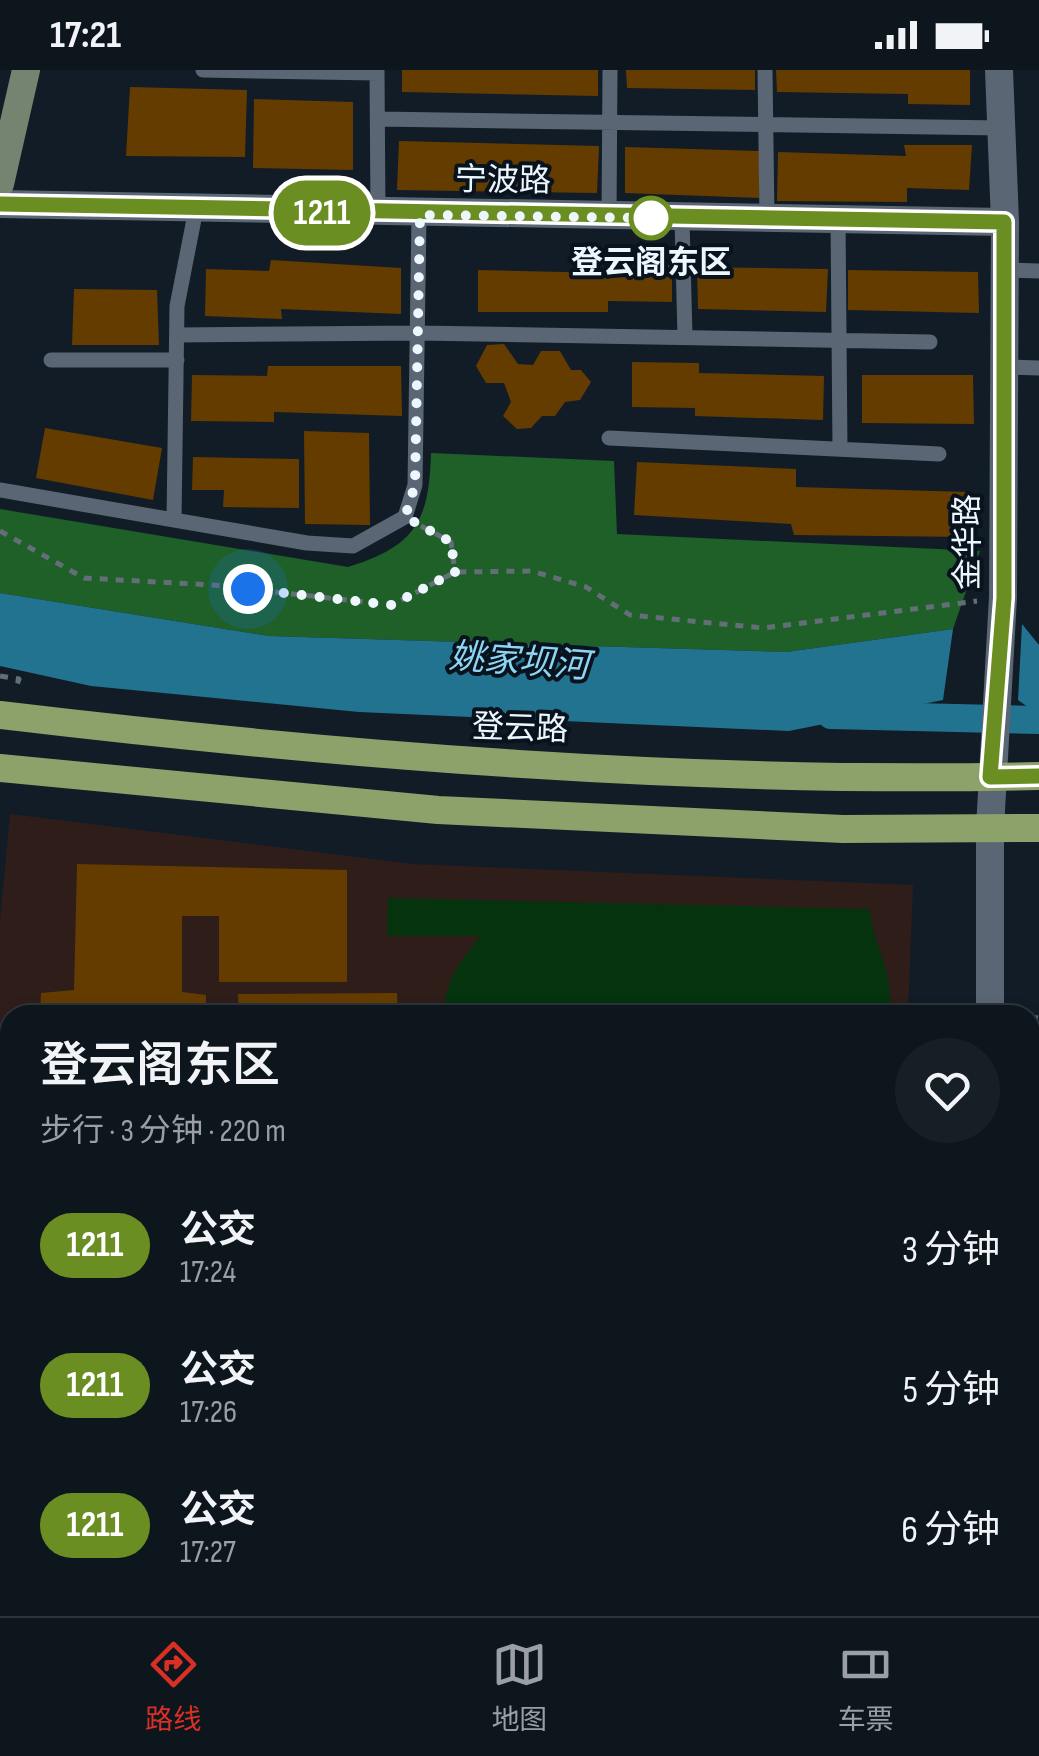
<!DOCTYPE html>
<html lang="zh">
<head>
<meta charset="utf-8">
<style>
  :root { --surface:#0d151d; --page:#161e26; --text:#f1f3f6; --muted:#9a9fa4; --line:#2d343b; --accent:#d93025 }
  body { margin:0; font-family:"Sofia Sans Condensed","Noto Sans SC",sans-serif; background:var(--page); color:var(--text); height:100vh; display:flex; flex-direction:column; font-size:38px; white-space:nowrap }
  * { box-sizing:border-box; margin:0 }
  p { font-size:32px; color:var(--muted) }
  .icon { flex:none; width:55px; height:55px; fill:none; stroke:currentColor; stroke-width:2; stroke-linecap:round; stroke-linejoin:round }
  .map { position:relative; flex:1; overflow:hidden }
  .drawer { position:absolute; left:0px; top:935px; width:1040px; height:612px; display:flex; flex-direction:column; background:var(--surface); border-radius:30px 30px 0 0; box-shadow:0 5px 15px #0003,0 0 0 2px var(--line) }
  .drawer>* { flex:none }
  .badge { padding:0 20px; border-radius:32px; font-size:35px; line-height:65px }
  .you { position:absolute; width:50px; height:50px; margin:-25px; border:8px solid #fff; border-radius:50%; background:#1a73e8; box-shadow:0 0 0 15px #1a73e833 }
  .map>.badge { position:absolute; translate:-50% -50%; box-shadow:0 0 0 5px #fff }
  .round { display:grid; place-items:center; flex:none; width:105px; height:105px; border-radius:52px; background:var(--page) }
  .overview { display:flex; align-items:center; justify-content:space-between; height:170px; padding:0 40px }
  h1 { font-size:48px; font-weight:600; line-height:75px }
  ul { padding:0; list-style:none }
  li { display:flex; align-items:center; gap:30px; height:140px; padding:0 40px }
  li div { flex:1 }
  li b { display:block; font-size:38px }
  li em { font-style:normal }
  li .badge { min-width:110px; font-weight:700; text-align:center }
  .status { display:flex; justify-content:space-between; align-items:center; height:70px; padding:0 50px; background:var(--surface); direction:ltr }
  .status svg { height:28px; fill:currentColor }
  .tab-bar { display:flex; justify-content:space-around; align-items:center; height:140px; border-top:2px solid var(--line); background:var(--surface); font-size:28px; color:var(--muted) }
  .tab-bar a { display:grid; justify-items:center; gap:5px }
  .tab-bar .active { color:var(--accent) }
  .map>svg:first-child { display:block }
  .education { fill:#2f1d1a }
  .green { fill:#05330e }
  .forest { fill:#1e6028 }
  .water { fill:#227390 }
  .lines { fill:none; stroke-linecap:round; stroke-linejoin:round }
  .canal { stroke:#227390; stroke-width:28 }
  .building { fill:#643c00 }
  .path { stroke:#656e78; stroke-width:5; stroke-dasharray:8 8; stroke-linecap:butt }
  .service { stroke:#5a6674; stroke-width:15 }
  .minor { stroke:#5a6674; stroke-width:28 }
  .tertiary { stroke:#5a6674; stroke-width:28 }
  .secondary { stroke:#748470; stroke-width:28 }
  .primary { stroke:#8da26b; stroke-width:28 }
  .line-casing { stroke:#fff; stroke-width:22 }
  .line { stroke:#6b8e23; stroke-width:15 }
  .walk { stroke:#edf5fd; stroke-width:10; stroke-dasharray:0 18 }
  .stop-dot { fill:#fff; stroke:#6b8e23; stroke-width:5 }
  .labels { text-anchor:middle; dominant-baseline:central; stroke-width:8; stroke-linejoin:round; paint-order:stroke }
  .street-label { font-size:32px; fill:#edf5fd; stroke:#09131e }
  .stop-label { font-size:32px; font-weight:bold; fill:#edf5fd; stroke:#09131e }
  .water-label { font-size:35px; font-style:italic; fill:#8cd5f3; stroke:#09131e }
</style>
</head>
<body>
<div class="status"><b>17:21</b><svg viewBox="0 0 49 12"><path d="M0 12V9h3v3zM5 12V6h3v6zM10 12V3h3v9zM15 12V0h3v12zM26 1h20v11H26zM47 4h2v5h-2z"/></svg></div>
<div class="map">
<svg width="1039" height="1546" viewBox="0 0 1039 1546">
  <rect width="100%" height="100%" fill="#111c27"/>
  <path class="education" d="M10,744l402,50 501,21 -5,130h-898v593h5v8h-15v-695z"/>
  <path class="green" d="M388,828l482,11c3,38 26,66 19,105l-445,1c0,-35 16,-52 36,-79h-93z"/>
  <path class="forest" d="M431,383l183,8 3,73 363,17 -27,78 -167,23 -517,-16 -269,-43v-84l348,58c68,-21 81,-46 83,-114z"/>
  <path class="water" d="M0,523l269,43 517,16 167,-23 -10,71 -154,31 -430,-19 -268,-26 -91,-20z
    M1022,554l17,21v70l-21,-15z"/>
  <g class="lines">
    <path class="canal" d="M831,645l208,5"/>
  </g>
  <path class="building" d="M402,0h196v26l-196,-4z
    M626,0h129v20l-128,-2z
    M776,0h194v35l-62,-1v-10l-131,-2z
    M130,17l117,3 -2,67 -119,-1z
    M254,29l99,3v68l-100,-2z
    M399,71l200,5 -2,47 -200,-3z
    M904,75h68l-3,45 -62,-2v14l-130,-1 1,-49 128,4z
    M625,77l134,4v47l-134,-5z
    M271,190l130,8v46l-120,-5 1,10 -77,-3 1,-47 63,2z
    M606,194l66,1v37l-64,-1v11h-130v-42l129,3z
    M697,197l131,2 -2,43 -128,-3z
    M848,200l130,2 1,41 -131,-3z
    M74,219l83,1 2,55h-87z
    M504,274l14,20 15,1 8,-14h19l11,19h10l10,12 -11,18 -15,2 -10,14h-13l-11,12 -14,1 -14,-13 8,-14 -7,-19h-18l-10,-17 11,-21z
    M632,292l67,1v10l125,3 -1,44 -128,-4v-8l-63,-1z
    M268,296h133l1,50 -128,-4v10l-83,-1 1,-46 75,1z
    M862,305h111l1,49 -112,-1z
    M45,358l117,20 -9,52 -117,-22z
    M304,361l65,2 1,92 -65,-1z
    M193,387l106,2v49l-76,-1 1,-17h-32z
    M637,392l159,7v18l172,5v45l-174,-2 -3,-11 -157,-9z
    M77,794l270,6v112h-128v-66h-37v76l24,3v20h-166l1,-22 33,-3z
    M397,923l1,22h-159l-1,-21z
    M132,1538h689v8h-689z"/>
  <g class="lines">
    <path class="path" d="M421,456l30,16 4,30
      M0,461l84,47 129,7 179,20 63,-33 77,-1 54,16 44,28 133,13 214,-27
      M0,606l19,3 -4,12
      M1030,947l9,1"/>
    <path class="service" d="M203,0l174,3
      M377,0l1,144
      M765,0l2,149
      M378,49l623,9
      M609,147l1,-147
      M682,148l3,119
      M838,150l2,229
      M1004,200l35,1
      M177,265l241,-2 512,9
      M51,290h126
      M1004,297l35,1
      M609,368l330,16
      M0,420l307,53 46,3 52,-29 10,-32 4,-270
      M174,450l3,-214 19,-97
      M1030,1110h9
      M917,1538v8
      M33,1546v-8"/>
    <path class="minor" d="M0,134l1005,18
      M990,758l13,-231 2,-375 -6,-152"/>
    <path class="tertiary" d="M990,945v-187
      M985,1546v-8"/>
    <path class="secondary" d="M0,114l26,-114"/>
    <path class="primary" d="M0,645c344,41 692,69 1039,61
      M0,698l438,42 405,19 196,-1"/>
  </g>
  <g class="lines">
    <g class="line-casing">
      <path id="line" d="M0,134l1004,18v376l-14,179 49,-1"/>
    </g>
    <use href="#line" class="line"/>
    <path class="walk" d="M248,519l144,16 63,-33 -4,-30 -46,-25 10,-32 5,-270 231,3"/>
  </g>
  <circle class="stop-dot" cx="651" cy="148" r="20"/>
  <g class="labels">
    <g class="street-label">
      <text transform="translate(503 111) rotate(1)">宁波路</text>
      <text transform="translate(968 472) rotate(-90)">金华路</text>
      <text transform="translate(520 659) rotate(2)">登云路</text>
    </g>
    <g class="stop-label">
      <text x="651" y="193">登云阁东区</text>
    </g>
    <g class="water-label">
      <text transform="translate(519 592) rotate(4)">姚家坝河</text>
    </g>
  </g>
</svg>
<div class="you" style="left:248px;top:519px"></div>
<b class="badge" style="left:322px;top:143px;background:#6b8e23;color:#fff">1211</b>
<section class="drawer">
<div class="overview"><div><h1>登云阁东区</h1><p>步行 · 3 分钟 · 220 m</p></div><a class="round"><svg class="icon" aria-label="heart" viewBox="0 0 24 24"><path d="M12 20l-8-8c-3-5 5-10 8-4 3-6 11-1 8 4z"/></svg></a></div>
<ul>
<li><span class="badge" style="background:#6b8e23;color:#fff">1211</span><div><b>公交</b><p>17:24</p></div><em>3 分钟</em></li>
<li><span class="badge" style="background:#6b8e23;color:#fff">1211</span><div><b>公交</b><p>17:26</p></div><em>5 分钟</em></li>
<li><span class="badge" style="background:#6b8e23;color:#fff">1211</span><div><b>公交</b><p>17:27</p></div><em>6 分钟</em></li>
</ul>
</section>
</div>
<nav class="tab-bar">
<a class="active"><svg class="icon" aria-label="directions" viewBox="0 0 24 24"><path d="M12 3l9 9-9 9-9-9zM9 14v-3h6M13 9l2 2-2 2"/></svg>路线</a>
<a><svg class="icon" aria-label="map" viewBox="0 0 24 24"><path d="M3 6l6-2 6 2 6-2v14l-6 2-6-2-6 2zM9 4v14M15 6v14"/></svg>地图</a>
<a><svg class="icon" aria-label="tickets" viewBox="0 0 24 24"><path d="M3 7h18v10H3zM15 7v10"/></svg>车票</a>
</nav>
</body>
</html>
